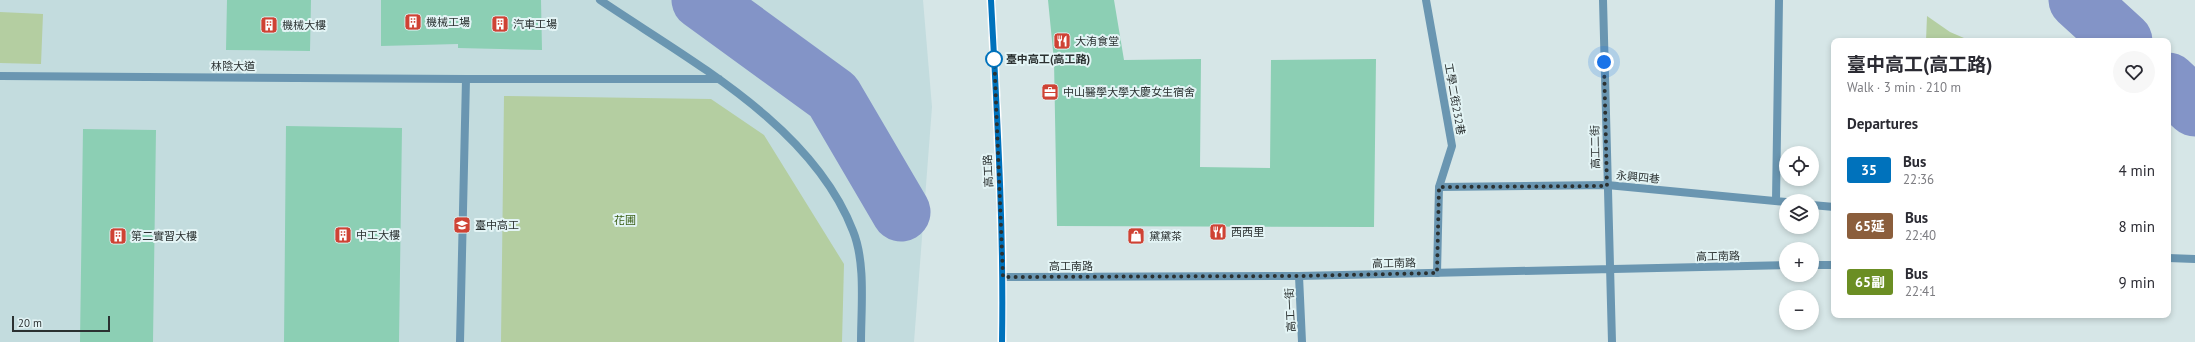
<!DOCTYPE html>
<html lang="en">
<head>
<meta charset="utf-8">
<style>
  :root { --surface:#fff; --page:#f7f7f7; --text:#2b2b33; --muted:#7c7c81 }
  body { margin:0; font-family:"PT Sans","Noto Sans TC",sans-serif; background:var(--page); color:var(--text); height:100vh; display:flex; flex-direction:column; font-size:15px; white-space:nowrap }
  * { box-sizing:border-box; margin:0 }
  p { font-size:13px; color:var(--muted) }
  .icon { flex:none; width:22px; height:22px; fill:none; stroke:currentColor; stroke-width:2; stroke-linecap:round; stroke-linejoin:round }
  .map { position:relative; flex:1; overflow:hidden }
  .panel { position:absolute; left:1831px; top:38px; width:340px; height:280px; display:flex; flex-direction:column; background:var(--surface); border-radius:8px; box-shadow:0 2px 6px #0003 }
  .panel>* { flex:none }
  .badge { padding:0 8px; border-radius:3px; font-size:14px; line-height:26px }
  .fabs { position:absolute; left:1779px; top:146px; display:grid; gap:8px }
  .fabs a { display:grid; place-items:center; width:40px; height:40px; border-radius:50%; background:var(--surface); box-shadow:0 2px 6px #0003; font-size:20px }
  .scale { position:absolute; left:12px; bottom:10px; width:98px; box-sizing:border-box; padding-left:4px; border:2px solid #2b3131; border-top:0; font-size:11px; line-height:14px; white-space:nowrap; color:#2b3131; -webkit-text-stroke:3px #e3f4f5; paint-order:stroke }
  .you { position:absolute; width:20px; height:20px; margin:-10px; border:3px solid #fff; border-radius:50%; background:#1a73e8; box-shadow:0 0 0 6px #1a73e833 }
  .map>.badge { position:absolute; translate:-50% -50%; box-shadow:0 0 0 2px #fff }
  h2 { padding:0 16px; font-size:15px; line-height:36px }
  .round { display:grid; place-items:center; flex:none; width:42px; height:42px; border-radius:21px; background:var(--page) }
  .summary { display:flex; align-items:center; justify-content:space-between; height:68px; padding:0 16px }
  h1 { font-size:19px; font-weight:700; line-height:30px }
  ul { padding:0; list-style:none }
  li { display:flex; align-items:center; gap:12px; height:56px; padding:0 16px }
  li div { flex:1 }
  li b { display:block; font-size:15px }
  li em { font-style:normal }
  li .badge { min-width:44px; font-weight:700; text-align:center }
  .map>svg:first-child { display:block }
  .built { fill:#c3dcde }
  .green { fill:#b4cea1 }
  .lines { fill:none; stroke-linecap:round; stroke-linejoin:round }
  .river { stroke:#8394c7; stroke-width:59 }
  .building { fill:#8ccfb4 }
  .lane { stroke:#6a96b1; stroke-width:8 }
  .street { stroke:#6a96b1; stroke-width:8 }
  .secondary { stroke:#257097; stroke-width:8 }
  .line-casing { stroke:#fff; stroke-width:9 }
  .line { stroke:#0072bc; stroke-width:6 }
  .walk { stroke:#2b3131; stroke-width:4; stroke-dasharray:0 7.2 }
  .stop-dot { fill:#fff; stroke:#0072bc; stroke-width:2 }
  .labels { text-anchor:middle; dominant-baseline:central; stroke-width:4; stroke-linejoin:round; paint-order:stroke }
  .poi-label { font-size:11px; fill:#2b3131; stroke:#e3f4f5; text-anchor:start }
  .stop-label { font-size:11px; font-weight:bold; fill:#2b3131; stroke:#e3f4f5; text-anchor:start }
  .street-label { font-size:11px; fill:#2b3131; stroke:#e3f4f5 }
  .park-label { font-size:11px; fill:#3a5e15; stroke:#e3f4f5 }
</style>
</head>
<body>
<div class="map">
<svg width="2195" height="342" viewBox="0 0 2195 342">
  <rect width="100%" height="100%" fill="#d6e6e7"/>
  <path class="built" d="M0,0h923l9,107 -18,235h-914z"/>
  <path class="green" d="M0,12l43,2 -2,50 -41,-1z
    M1927,16l23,16 21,9h-45z
    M504,96l207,3 53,36 80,129 -2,78h-341z"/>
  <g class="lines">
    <path class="river" d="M701,0l132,96 68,116
      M2078,0l45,41
      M2168,82l27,25"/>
  </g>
  <path class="building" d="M227,0h84l-1,51 -84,-1z
    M381,0h160l1,50 -84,-2v-4l-77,2z
    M1048,0h66l10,60 77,-1 -1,108 70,1 1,-108 105,-1 -2,168 -317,-1 -3,-165z
    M286,126l116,2 -3,214h-115z
    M83,129l73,1 -3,212h-73z"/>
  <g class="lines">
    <path class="lane" d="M600,0c90,61 212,125 253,231 13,32 8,77 8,111
      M1426,0l26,146 -13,41 -2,86
      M0,76l466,3
      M1439,187l168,-2 179,17
      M1776,201l3,-201
      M1812,205l22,2
      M1299,276l3,66
      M460,342l6,-263h253"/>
    <path class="street" d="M1603,0l9,342
      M2168,258l27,1
      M1812,265h22
      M1003,277l296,-1 487,-11"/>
    <path class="secondary" d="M991,0c6,114 13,228 11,342"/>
  </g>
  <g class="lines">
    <g class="line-casing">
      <path id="line" d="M991,0c6,114 13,228 11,342"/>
    </g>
    <use href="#line" class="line"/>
    <path class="walk" d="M994,59v-7l9,225 296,-1 138,-3 2,-86 168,-1 -3,-124"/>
  </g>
  <defs>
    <g id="building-square" transform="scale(0.9)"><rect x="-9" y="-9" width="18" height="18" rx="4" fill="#cf4234" stroke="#e3f4f5"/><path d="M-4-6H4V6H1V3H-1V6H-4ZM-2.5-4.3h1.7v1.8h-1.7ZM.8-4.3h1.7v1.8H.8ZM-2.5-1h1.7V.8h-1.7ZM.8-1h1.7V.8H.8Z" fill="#fff"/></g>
    <g id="restaurant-square" transform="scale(0.9)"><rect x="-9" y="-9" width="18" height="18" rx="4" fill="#cf4234" stroke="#e3f4f5"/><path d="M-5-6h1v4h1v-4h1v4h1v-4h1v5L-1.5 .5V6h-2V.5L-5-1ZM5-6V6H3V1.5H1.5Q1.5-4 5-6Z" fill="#fff"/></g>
    <g id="office-square" transform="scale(0.9)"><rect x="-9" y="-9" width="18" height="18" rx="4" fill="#cf4234" stroke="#e3f4f5"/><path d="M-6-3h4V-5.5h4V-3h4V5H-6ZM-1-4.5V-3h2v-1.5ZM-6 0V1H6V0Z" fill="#fff"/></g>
    <g id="school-square" transform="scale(0.9)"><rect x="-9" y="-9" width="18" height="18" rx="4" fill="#cf4234" stroke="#e3f4f5"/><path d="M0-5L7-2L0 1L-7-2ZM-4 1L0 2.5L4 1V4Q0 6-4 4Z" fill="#fff"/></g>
    <g id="shop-square" transform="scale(0.9)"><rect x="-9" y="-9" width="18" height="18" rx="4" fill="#cf4234" stroke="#e3f4f5"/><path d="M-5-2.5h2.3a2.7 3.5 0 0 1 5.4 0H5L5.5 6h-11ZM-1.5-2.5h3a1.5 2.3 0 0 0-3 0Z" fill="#fff"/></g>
  </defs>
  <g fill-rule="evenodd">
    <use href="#building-square" x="413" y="22"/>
    <use href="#building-square" x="500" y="24"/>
    <use href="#building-square" x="269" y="25"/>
    <use href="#restaurant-square" x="1062" y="41"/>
    <use href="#office-square" x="1050" y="92"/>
    <use href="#school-square" x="462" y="225"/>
    <use href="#restaurant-square" x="1218" y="232"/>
    <use href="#building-square" x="343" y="235"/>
    <use href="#building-square" x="118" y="236"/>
    <use href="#shop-square" x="1136" y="236"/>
  </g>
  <circle class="stop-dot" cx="994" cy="59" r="8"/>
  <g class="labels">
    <g class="poi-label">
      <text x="426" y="22">機械工場</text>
      <text x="513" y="24">汽車工場</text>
      <text x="282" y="25">機械大樓</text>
      <text x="1075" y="41">大洧食堂</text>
      <text x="1063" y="92">中山醫學大學大慶女生宿舍</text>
      <text x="475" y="225">臺中高工</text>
      <text x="1231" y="232">西西里</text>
      <text x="356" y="235">中工大樓</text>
      <text x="131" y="236">第二實習大樓</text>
      <text x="1149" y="236">黛黛茶</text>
    </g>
    <g class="stop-label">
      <text x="1006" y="59">臺中高工(高工路)</text>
    </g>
    <g class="street-label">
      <text x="233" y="66">林陰大道</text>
      <text transform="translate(1455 99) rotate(80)">工學二街232巷</text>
      <text transform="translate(1595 147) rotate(-91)">高工二街</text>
      <text transform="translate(988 171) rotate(-93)">高工路</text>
      <text transform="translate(1638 177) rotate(5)">永興四巷</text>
      <text transform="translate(1718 256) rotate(-1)">高工南路</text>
      <text transform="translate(1394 263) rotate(-1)">高工南路</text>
      <text x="1071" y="266">高工南路</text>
      <text transform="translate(1290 310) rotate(-93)">高工一街</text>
    </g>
    <g class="park-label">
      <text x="625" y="220">花圃</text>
    </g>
  </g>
</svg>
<div class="fabs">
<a><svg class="icon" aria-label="locate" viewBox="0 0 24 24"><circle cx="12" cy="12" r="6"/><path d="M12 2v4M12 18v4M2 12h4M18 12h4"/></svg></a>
<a><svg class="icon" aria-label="layers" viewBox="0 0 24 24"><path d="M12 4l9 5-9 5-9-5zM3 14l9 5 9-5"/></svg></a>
<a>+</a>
<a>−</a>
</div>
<div class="scale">20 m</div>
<div class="you" style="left:1604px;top:62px"></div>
<section class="panel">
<div class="summary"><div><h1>臺中高工(高工路)</h1><p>Walk · 3 min · 210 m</p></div><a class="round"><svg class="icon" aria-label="heart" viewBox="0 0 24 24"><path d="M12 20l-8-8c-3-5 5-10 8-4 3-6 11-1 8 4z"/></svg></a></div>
<h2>Departures</h2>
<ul>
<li><span class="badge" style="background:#0072bc;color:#fff">35</span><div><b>Bus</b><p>22:36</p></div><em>4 min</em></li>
<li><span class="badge" style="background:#8b5e3c;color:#fff">65延</span><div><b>Bus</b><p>22:40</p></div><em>8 min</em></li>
<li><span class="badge" style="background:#6b8e23;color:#fff">65副</span><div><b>Bus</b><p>22:41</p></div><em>9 min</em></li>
</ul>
</section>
</div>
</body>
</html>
